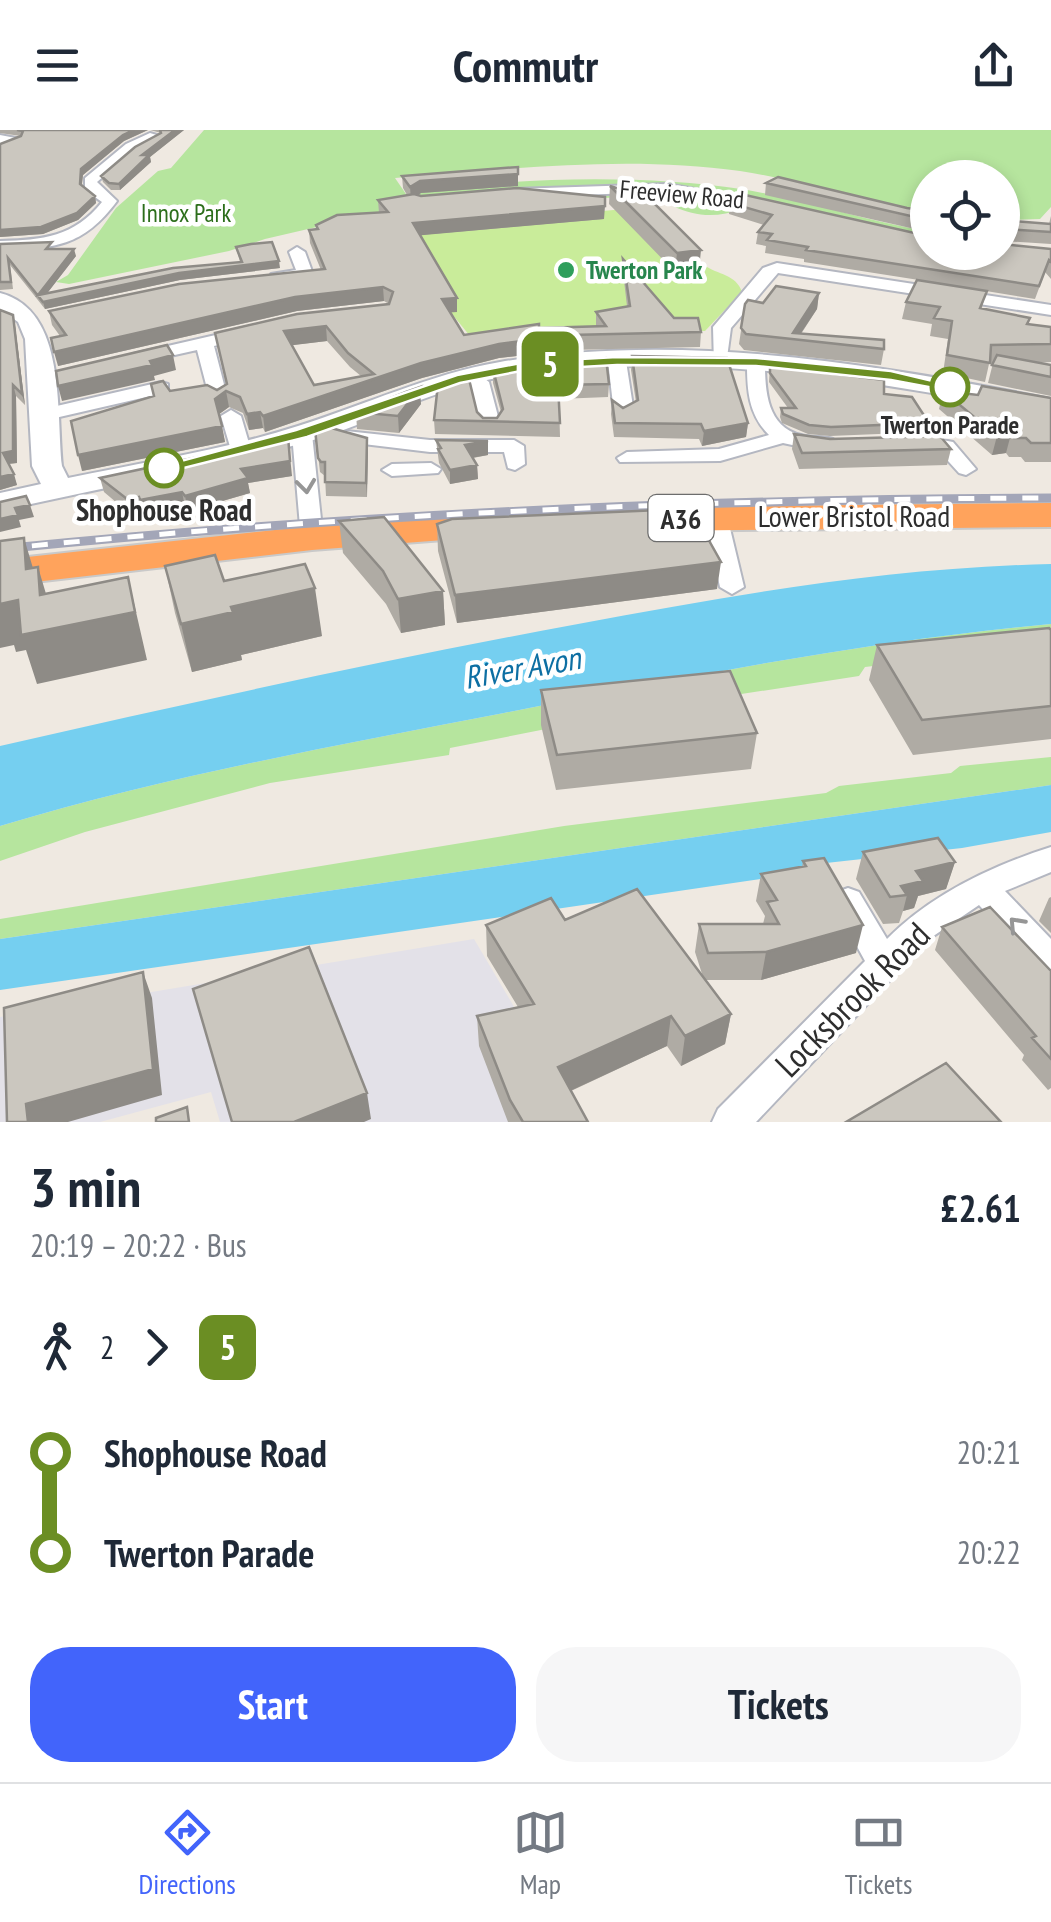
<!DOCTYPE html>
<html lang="en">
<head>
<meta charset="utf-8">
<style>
  :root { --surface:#fff; --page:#f6f6f7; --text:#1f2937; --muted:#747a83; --line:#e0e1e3; --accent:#4264fb }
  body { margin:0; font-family:"PT Sans Narrow",sans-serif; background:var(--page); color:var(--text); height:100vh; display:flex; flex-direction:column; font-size:38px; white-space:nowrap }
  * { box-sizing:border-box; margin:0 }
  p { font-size:32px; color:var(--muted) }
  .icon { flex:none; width:55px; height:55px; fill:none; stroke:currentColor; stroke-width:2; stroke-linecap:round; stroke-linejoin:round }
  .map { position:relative; height:992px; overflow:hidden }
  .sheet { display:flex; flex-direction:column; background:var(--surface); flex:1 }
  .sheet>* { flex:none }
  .badge { padding:0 20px; border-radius:15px; font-size:35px; line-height:65px }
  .tools { position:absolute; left:910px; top:30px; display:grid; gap:20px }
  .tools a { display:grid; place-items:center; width:110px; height:110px; border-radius:50%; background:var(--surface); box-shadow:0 5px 15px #0003; font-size:50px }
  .map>.badge { position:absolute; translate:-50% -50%; box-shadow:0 0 0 5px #fff }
  .legs { display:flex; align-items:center; gap:15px; height:110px; padding:0 30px; font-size:32px }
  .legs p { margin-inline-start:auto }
  .headline { display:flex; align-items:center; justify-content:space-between; height:170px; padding:0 30px }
  h1 { font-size:55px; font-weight:600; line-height:75px }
  .button { display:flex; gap:20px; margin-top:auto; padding:20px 30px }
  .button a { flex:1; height:115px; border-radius:40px; background:var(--accent); color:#fff; font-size:40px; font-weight:600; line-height:115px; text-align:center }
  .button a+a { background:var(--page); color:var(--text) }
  ul { padding:0 30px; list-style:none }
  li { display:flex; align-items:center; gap:35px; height:100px; font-size:38px }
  li i { display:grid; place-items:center; width:15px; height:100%; margin:0 12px; background:currentColor }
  li i::after { content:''; width:25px; height:25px; margin:-12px; border:8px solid; border-radius:50%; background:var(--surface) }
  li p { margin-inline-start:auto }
  li:first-child i { background:linear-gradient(#0000 50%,currentColor 0) }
  li:last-child i { background:linear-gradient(currentColor 50%,#0000 0) }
  header { display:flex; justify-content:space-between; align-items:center; height:130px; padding:0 30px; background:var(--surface); font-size:45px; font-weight:600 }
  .dock { display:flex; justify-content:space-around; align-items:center; height:140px; border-top:2px solid var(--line); background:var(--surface); font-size:28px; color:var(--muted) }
  .dock a { display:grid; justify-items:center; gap:5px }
  .dock .on { color:var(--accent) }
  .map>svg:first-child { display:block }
  .industrial { fill:#e3e1e8 }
  .green { fill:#b6e59e }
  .pitch { fill:#c9ec9a }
  .water { fill:#75cff0 }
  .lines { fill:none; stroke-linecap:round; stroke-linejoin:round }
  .street-casing { stroke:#b4b7c1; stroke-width:4 }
  .secondary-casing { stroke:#b4b7c1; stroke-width:4 }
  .highway-casing { stroke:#c9c9c9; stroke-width:4 }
  .street { fill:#fff; fill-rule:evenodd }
  .secondary { fill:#fff; fill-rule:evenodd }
  .highway { fill:#ffa35c; fill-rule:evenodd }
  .rail-casing { stroke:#a3a6b8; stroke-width:9 }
  .rail { stroke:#fff; stroke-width:5; stroke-dasharray:16; stroke-linecap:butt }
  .wall { fill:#afaba4; fill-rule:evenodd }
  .shaded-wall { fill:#8e8b86 }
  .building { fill:#cbc7bf; stroke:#8e8b86; stroke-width:2.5; fill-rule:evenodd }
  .oneway { stroke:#969696 }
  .line-1 { fill:#6b8e23; stroke:#fff; stroke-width:2.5 }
  .leisure-dot { fill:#2e9e5b; stroke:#fff; stroke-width:4 }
  .stop-1-dot { fill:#fff; stroke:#6b8e23; stroke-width:5 }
  .labels { text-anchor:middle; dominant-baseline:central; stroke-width:9; stroke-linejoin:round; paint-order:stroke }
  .far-street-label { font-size:25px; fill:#2e2e2e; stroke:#fff }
  .far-park-label { font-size:25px; fill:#2c6e1b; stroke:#fff }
  .far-leisure-label { font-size:25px; font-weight:bold; fill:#27864d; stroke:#fff; text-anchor:start }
  .far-stop-label { font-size:25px; font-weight:bold; fill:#2e2e2e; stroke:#fff }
  .shield { fill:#fff; stroke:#6d6d6d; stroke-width:2.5 }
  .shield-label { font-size:28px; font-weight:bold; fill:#2e2e2e }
  .stop-label { font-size:30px; font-weight:bold; fill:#2e2e2e; stroke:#fff }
  .street-label { font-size:30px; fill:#2e2e2e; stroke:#fff }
  .water-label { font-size:32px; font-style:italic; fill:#0d6fa3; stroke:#fff }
  .near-street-label { font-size:35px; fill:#2e2e2e; stroke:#fff }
</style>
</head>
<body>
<header><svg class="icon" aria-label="menu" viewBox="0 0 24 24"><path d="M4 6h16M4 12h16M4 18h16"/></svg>Commutr<svg class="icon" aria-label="share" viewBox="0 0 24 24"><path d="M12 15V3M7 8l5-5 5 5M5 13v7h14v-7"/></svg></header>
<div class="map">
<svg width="1051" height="992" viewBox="0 0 1051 992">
  <rect width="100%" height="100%" fill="#efe9e1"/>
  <path class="industrial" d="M474,809l108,183h-362l-9,-30 -111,30h-100v-105z"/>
  <path class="green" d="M204,0h847v77l-11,12 -37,1 -1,-42h-74l-1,33c-63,-10 -123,-30 -187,-40 -114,-16 -231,-2 -345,7l11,16c97,-17 237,-20 335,-5 63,10 124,32 186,42v6l-185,-28c-25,9 -46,8 -69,-3l33,-5 -7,-5 -156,3 -166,14 -112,26 -36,12 -160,33 -13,-2 12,-7 48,-67 42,-37 13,-3z
    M1051,494v21l-186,22 -6,9 -313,48v5l-96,19 -1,7 -179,28 -185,49 -85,29v-35c166,-50 334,-80 504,-113 182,-36 362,-72 547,-89z
    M1051,627v28l-1051,154v-20l564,-93 262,-33 13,-7 112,-13 9,-7z"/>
  <path class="pitch" d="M646,77c19,19 37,42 58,58 14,10 32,9 38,27l-37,39 -235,5 -86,-105z"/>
  <path class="water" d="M1051,434v60c-185,17 -365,53 -547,89 -170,33 -338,63 -504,113v-80c192,-44 384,-86 578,-122 160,-30 309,-56 473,-60z
    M1051,655v47l-89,16 -145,16 -42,13 -775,113v-51z"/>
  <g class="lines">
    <g class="street-casing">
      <path id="street" d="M150,3l10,3 -26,14 -37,32 20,19c-34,46 -63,48 -117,48v-8c43,-1 74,-4 102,-39l-17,-12v-12l41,-34z
        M0,5l21,4 -21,10z
        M667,54l112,20 -7,4 -105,-16 -153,5 -7,-4 7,-4z
        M297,117l8,5 8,22 -2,3 -40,3v-6l25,-4 -7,-18z
        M777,133l274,42v10l-273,-42 -47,55 -5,37h-12l-1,-38 50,-59z
        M246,198l6,1v8l-38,9 13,50 -2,4h-14l-2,-4 -12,-46 -58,13 -9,-5 3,-4z
        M617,226l9,5 8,52 -10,6 -10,-6 -6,-52z
        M756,227l9,5c0,29 2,65 36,73 11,3 21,1 32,4v8l-27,1 -23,-5 -63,18 -100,1 -3,-4 10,-6 92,-3 50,-14c-21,-21 -22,-46 -22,-73z
        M472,239l17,13 11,42 -3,4h-14l-3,-4 -9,-40 -8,-9z
        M161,252l7,2v8l-126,29 -10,-6 3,-4z
        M231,280l10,6 10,34 -3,4 -7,2 -10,-6 -10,-34z
        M302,298l10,6 11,104 -11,7 -11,-7 -9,-104z
        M337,300l93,10h84l10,6 1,18 -10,6 -7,-2 -4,-16h-74l-100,-12v-8z
        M916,305l37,7 23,27 -10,6 -7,-2 -20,-22 -30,-6 -3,-4z
        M431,333l10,6 -3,4 -46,3 -10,-6 10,-6z
        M716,379l11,7 17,71 -12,7 -12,-7 -15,-71z
        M1051,717v25l-46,19 46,48v36l-12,-4 -60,-66 -50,34 -173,183h-44l6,-13 147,-148 -33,-60 5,-9 11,-4 11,4 28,47c45,-45 104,-73 164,-92z"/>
    </g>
    <g class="secondary-casing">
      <path id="secondary" d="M0,163c67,17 56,118 62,173l6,12c76,-16 155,-28 230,-52 67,-21 132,-52 202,-64 183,-31 372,2 551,37v16c-180,-35 -365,-67 -548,-38 -67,10 -128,45 -193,64 -102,29 -207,46 -310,70v-18l41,-9 -9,-18 -7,-127 -7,-17 -18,-13z"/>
    </g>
    <g class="highway-casing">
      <path id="highway" d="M1051,373v24l-402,4 -14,-4 -6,-8 6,-8 14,-4z
        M496,384l14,3 6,9 -6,9 -198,15 -312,36v-26l312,-34z"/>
    </g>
    <use href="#street" class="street"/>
    <use href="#secondary" class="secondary"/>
    <use href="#highway" class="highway"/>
    <g class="rail-casing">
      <path id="rail" d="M0,419c350,-35 699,-50 1051,-51"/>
    </g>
    <use href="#rail" class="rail"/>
  </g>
  <path class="wall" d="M0,0h148l-24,11 -41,34 -1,10 13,11 1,7 -18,17 -35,14 -43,3v-93l21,-8 -21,-3z
    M150,0h34l-34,27 1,5 -31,28h-9l-8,-8 -2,-6 60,-43z
    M518,37v19l-97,7 -3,2 186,24 -184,16 37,63v14h-7l14,23 75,-7 57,-2v-14l31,-6 -4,-34v-13l51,59 27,14 -1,15 -131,3 -70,8 -77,20 -157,54 -2,-4 -14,2 -6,-17 -14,-6 -10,7 6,28 -143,29 88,-80 47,-1 9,-6 -11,-51 174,-29 -5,-3 -87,10 -239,55 2,-30 -8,-11 -3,-14 272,-41 -11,-27 -1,-13 8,-1 -1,-4 63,-12 -1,-13 29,-5 -4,-7 -1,-12zM327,211l23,26 11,9 -47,9 -22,-40z
    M766,53l162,28v21l-163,-37z
    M610,56l89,84 -24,2 -66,-68z
    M730,73l198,33 123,13v30l-6,-7 -10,27 -49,-8 -4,17 48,10 -2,6 23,3v35l-15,1 15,2v31l-63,-13 5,-20 -4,1 -4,18 -42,-9 5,-34 -18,-3 2,-12 -30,-5 4,-17 32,-19 -134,-21v-3l-39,-6 1,-7 -10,-2 2,-12 6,-7 -35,-11z
    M1051,86v28l-49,-3v-21l47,4z
    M0,114l54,5 22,7 -29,37 193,-31 -4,-15 44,21 -100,12 -135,29 -35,-44 3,24 -13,1z
    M819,163l-2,16 -16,25 83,15 -3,16 -137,-15 -5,-6 6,-40 18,-1z
    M13,185l2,11 10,79 -9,-9 1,67 -8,1 8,21 -17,5z
    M632,226l116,67 -2,14 -44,9 -3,-7 -85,-2 -3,-23 1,-14 11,8 13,-6 -5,-32z
    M770,236l114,28 45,29 -2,9 -97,4 -22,-2 -26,-11 -2,-6 1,-9h7l-19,-26z
    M493,239l116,15 -1,13 -49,2 1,38 -125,-3 -1,-14 43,-8 6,6h14l4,-6 -8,-29z
    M943,261l35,4 73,3v64h-26l-4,-5h-12l-3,-4 -14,2 -53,-46z
    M421,274l-22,29 -42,-4 -1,-17z
    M315,299l52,9v59l-41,-1 -1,-20 -5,-4z
    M794,304l36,5 121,10 -4,16 -148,4 -7,-20z
    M275,309l17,37 -44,7 2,10 -62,18 -3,-4 -42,8 -1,-4 -12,3 -26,-22 -4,-14 176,-33z
    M436,310l52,15 -15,3 4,7 1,14 -28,5 -11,-21z
    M339,391l104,70 2,34 -44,8 -15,-29 -43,-51z
    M437,394l275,4 -1,15 6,46 -260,34 -19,-72z
    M165,436l59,15 98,55 -81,19 1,5 -50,12 -17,-59z
    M1051,500v109l-138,16 -44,-75 8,-35z
    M541,560l216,43 -6,36 -195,21 -15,-65z
    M863,722l92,10 -9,27 -28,7 -4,12 -11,3 -4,12 -16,1 -27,-45z
    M803,731l53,92 -95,27h-55l25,34 -6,30 -44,22 -14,-20 -96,45 17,31h-80l-29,-76 -2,-30 41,-9 -31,-51 -1,-31 79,-5 138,57 -8,-25 4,-28h64l2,-8 -9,-15 5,-27 41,-7z
    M1051,767v36l-12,-12 10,-23z
    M942,797l109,44v117l-3,2 -26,-30 2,-5 -89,-105z"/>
  <path class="shaded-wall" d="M134,0h14l-24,11 -41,34 -2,15 -1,-6 1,-15 42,-34z
    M175,0h9l-34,27 1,5 -31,28 -1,-6 23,-29z
    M518,44v12l-97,7 -10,7 -1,-13 10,-6z
    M95,66l1,7 -18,17 -35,14 -43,3v-7z
    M605,76l-1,13 -191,17v-13z
    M74,119l2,7 -34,44 -4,-5z
    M701,120l-2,20 -24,2 2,-19z
    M279,131l1,7 -100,12 -135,29 -2,-7 136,-29z
    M383,157l1,14 -87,10 -239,55 -4,-14 241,-55z
    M819,163l-2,16 -20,30 -4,-6z
    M457,168v14l-14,1 -1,-14z
    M13,185l2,11 10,79 -3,-11z
    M326,196l1,15 -41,5 -2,-15z
    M569,205v15l-70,8 -77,20 -157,54 -2,-16 158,-53 78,-19z
    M173,225l3,15 -22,6 1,4 -93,21 -4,-15z
    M13,255l3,11 1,67 -11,1 -3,-11z
    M420,257l1,17 -22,29 -1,-17z
    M226,261l3,16 -11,8 -3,-16z
    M260,282l3,16 -14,2 -2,-16z
    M748,293l-2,14 -44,9 2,-15z
    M222,296l3,16 -143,29 -4,-16z
    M1011,304l-5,19 -14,2 5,-19z
    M288,306l4,40 -44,7 2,10 -62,18 -3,-15 56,-27 49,-8z
    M367,308l1,14 -1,45 -1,-14z
    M488,311v14l-23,4v-14z
    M477,335l1,14 -28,5v-14z
    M14,344l3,11 -17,5v-13z
    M182,362l3,15 -42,8 -3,-15z
    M139,367l3,14 -12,3 -3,-15z
    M30,375l4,12 -15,3 2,7 -21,5v-13l15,-11z
    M24,408l14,47 -12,-16z
    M721,432l-4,27 -260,34 -2,-28z
    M38,437l14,47 76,-37 19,83 -110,24 -11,-34 -10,2 -2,-7 -14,3v-50l40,-3z
    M315,458l7,48 -81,19 1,5 -50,12 -11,-48 50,-17z
    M443,461l2,34 -44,8 -3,-34z
    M955,732l-9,27 -28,7 -4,12 -11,3 4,-16 -6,-9 15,-15z
    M863,795l-7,28 -95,27 5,-28z
    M143,842l9,26 10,97 -94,27h-40l-2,-18z
    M731,884l-6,30 -44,22 4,-30z
    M671,886l-4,30 -110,51 1,-30z
    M367,963l4,26 -7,3h-70z"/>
  <path class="building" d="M17,0h117l-11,5 -42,34 -1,15 15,12 -18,17 -36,14 -41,3v-86l21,-8 2,-5z
    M160,0h15l-33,25h7l-30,29 -10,-1 -8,-7 34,-29 26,-14z
    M518,37v7l-98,7 -10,6 -8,-11z
    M778,47l129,31 21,3v9l-162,-37z
    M610,56l39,12 52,52 -24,3z
    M517,58l88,9v9l-192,17 44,75 -15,1 22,36 75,-11v4l67,-2 -10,-14 34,-6 -7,-47 51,59h24l3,14 -132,3 -70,9 -78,19 -158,53 -3,-4 -13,2 -7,-17 -14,-6 -11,8 7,27 -144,29 -7,-34 83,-25 -3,-12 12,-3 7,10 37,-6 10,5 10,-6 -12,-51 82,-19 92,-10 4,-12 -10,-5 -88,10 -241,55 -3,-14 15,-3 -17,-24 130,-27 146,-15 -16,-39 9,-1 -2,-4 21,-10 51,-3 -10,-12 36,-6 7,2zM326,196l22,27 26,21 -60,11 -30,-54z
    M745,65l183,41v16h74v-8l49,5v13l-2,-2 -10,26 -233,-36 2,-3 -41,-7 5,-6 -14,-2 14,-17 -42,-12z
    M1002,90l49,4v8l-46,-3 -3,4z
    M52,112l-6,7h28l-36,46 135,-27 69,-6 -6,-15 15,-3 21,-2 7,19 -100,12 -136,29 -35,-44 3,24h-11v-38z
    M917,150l70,11 -7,17 50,10 -3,6 24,3v17l-60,1 -1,18 -43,-8 5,-34 -18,-3 6,-11 -34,-5z
    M776,156l43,7 -26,40 91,7v9l-138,-15 -5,-6 4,-24 3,-4 15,3z
    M0,180l13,5 9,79 -9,-9v66l-10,2 11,21 -14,3z
    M167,215l6,10 -23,6 2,4 -94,21 -2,-15z
    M997,225l54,10v12l-59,-12z
    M632,226l95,2 21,65 -44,8 -3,-7 -86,-1 -3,-23 11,8 15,-8z
    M606,228l3,26 -51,1 2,38 -126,-3 4,-36 30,-9 9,37 6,6h14l6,-9 -10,-40z
    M770,236l114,14v14l28,3 17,26 -98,4 -22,-2 -26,-11 -2,-6h15l-26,-35z
    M982,256l69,12v45h-20l-5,-5h-12l-3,-4 -14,2 -54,-45 35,4z
    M420,257l-22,29 -42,-4 50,-20z
    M324,296l43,12 -1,45 -41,-1v-20h-4l-3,-4 -3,-29z
    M794,304l36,5 110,-3 11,13 -149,4z
    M288,306l2,25 -49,8 7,9 -63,18 -3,-4 -42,8 -1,-3 -12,2 -27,-21 131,-28 1,4 46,-10 -3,-5z
    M436,310l52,1 -23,4 12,20 -27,5 -12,-21 3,-1z
    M26,366l4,9 -15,3 3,7 -18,4v-17z
    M708,378l4,20h-10l19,34 -266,33 -18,-71 15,-5z
    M384,387l59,74 -45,8 -15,-28 -44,-50z
    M24,408l2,31 12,-2 2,28 88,-18 7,35 -114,23 -3,-35 -18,4v-63z
    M215,425l9,26 81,-17 10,24 -84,19 2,5 -52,12 -16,-58z
    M1049,498l2,2v76l-129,14 -45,-75z
    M730,541l27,62 -200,22 -16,-65z
    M938,708l17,24 -39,9 7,10 -22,5 6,9 -17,2 -27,-45z
    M824,728l39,67 -97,27 -58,1 -9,-29h80l-12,-22 10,-2 -16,-26 45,-8 -3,-5z
    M637,759l94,125 -46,22 -14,-20 -113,51 30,55h-65l-13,-22 -33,-84 57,-12 -48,-79 65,-27 14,22z
    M990,777l61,64v88l-19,-21 4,-2 -94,-109z
    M309,817l58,146 -73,29h-62l-39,-133z
    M143,842l10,97 -127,35 2,18h-21l-3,-114z
    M946,933l55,59h-155z
    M187,977l2,15h-33v-4z"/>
  <defs><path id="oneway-chevron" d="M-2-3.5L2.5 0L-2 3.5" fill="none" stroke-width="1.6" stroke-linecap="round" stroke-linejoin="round" transform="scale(2.5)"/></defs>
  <g class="oneway">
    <use href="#oneway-chevron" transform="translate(306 356) rotate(83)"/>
    <use href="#oneway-chevron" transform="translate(1016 794) rotate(-133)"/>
  </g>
  <path class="line-1" d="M617,227l139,1 135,13 67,16 -8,4 -59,-11 -135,-14 -139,-1 -91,5 -66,13 -153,54 -143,36 -9,-5 141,-38 161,-55 69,-13z"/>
  <circle class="leisure-dot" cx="566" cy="140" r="10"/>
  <g class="stop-1-dot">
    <circle cx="950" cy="257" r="18"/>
    <circle cx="164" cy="338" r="18"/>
  </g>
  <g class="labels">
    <g class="far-street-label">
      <text transform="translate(682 64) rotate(5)">Freeview Road</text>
    </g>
    <g class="far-park-label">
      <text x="186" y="83">Innox Park</text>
    </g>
    <g class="far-leisure-label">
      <text x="586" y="140">Twerton Park</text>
    </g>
    <g class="far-stop-label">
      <text x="950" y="295">Twerton Parade</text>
    </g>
    <rect class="shield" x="648.5" y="365" width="65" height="46" rx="8"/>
    <g class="shield-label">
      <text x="681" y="388">A36</text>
    </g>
    <g class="stop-label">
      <text x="164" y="379">Shophouse Road</text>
    </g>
    <g class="street-label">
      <text x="854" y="385">Lower Bristol Road</text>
    </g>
    <g class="water-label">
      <text transform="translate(522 537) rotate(-10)">River Avon</text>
    </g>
    <g class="near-street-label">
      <text transform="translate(852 869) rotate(-45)">Locksbrook Road</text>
    </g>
  </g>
</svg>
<div class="tools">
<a><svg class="icon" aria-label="locate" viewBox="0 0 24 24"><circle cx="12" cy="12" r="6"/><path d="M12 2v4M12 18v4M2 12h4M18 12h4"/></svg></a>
</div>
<b class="badge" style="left:550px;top:234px;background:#6b8e23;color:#fff">5</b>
</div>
<section class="sheet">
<div class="headline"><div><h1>3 min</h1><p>20:19 – 20:22 · Bus</p></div><b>£2.61</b></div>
<div class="legs"><svg class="icon" aria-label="walk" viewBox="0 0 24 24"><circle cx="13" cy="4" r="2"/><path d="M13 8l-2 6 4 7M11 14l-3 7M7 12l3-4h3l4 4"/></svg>2<svg class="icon" aria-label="forward" viewBox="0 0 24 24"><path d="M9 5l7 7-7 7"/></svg><b class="badge" style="background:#6b8e23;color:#fff">5</b></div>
<ul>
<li><i style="color:#6b8e23"></i><b>Shophouse Road</b><p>20:21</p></li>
<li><i style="color:#6b8e23"></i><b>Twerton Parade</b><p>20:22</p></li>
</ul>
<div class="button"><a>Start</a><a>Tickets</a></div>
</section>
<nav class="dock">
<a class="on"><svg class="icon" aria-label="directions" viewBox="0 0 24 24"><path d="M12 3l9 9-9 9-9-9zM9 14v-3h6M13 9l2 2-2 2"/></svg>Directions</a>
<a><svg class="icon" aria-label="map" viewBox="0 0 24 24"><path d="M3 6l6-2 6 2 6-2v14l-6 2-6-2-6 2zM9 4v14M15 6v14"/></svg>Map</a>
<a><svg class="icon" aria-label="tickets" viewBox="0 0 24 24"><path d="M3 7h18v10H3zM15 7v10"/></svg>Tickets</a>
</nav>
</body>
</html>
